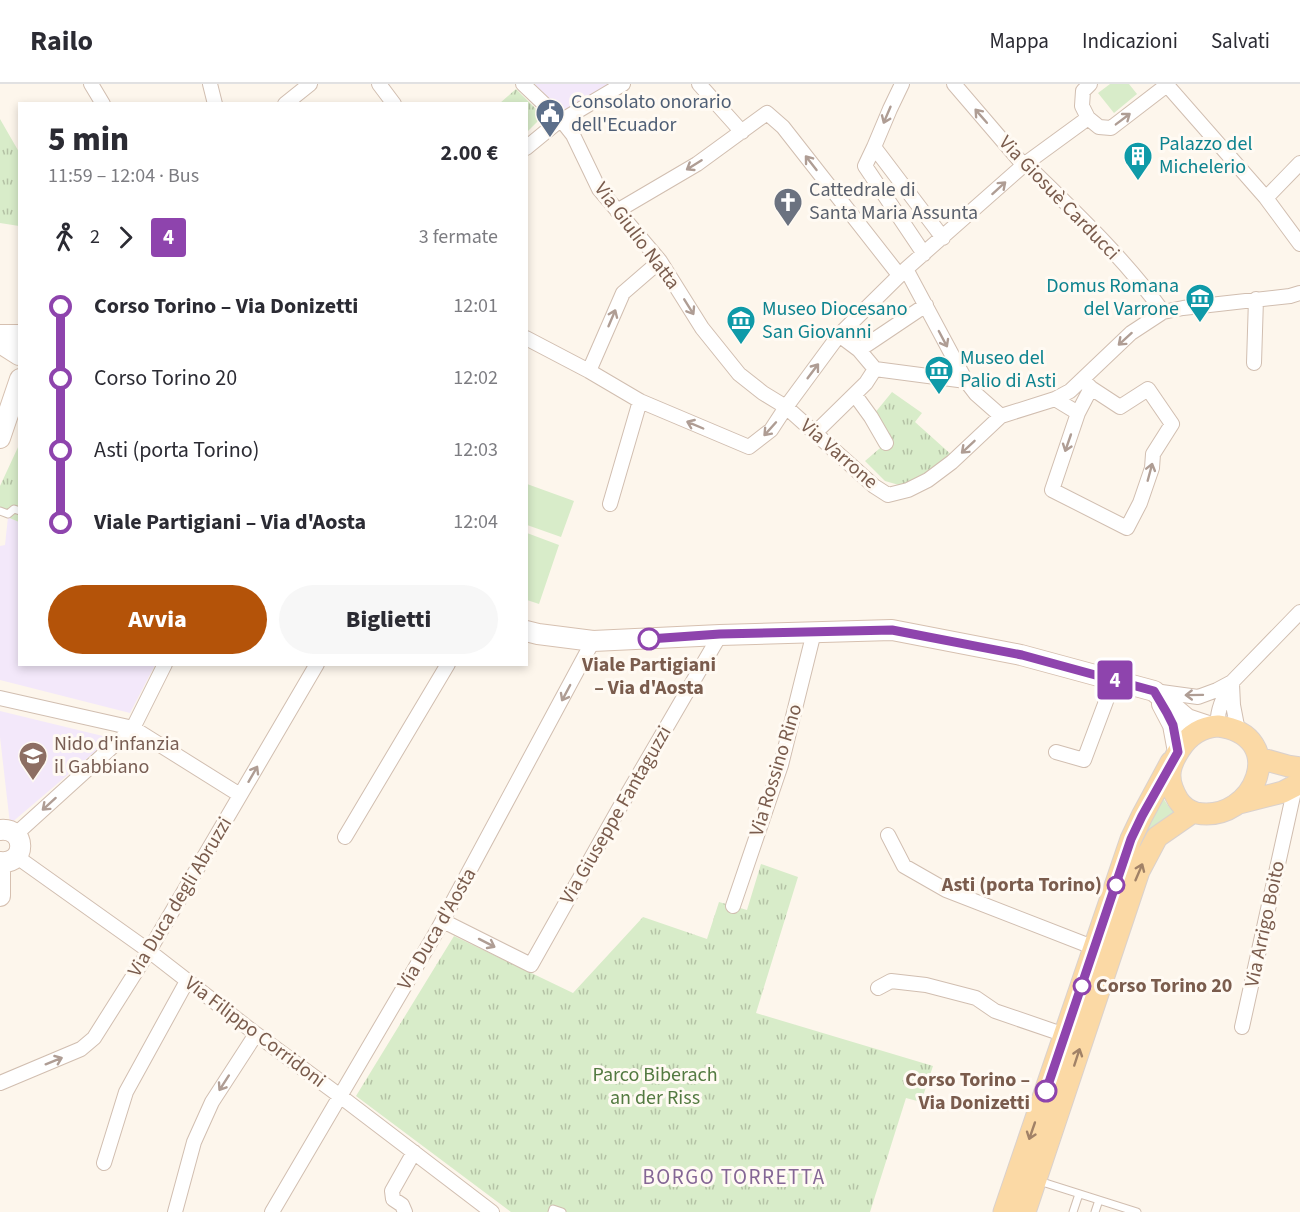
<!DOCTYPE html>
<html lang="it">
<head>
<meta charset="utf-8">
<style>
  :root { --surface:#fff; --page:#f7f7f7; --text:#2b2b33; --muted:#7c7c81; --line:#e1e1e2; --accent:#b45309 }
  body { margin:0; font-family:"Source Sans 3",sans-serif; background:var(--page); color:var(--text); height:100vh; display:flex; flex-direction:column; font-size:22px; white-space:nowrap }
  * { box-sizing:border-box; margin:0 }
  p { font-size:20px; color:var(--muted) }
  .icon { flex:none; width:33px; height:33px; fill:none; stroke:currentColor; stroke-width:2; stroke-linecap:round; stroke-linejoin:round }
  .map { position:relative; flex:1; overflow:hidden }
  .details { position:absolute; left:18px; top:18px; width:510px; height:564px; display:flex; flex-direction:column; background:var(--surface); border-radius:0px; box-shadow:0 3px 9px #0003 }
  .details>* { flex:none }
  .badge { padding:0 12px; border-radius:4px; font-size:21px; line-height:39px }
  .map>.badge { position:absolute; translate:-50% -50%; box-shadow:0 0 0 3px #fff }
  .legs { display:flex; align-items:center; gap:9px; height:66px; padding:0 30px; font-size:20px }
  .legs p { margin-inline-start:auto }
  .head { display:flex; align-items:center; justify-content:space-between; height:102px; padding:0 30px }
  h1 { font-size:33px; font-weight:800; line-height:45px }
  .button { display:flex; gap:12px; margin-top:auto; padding:12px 30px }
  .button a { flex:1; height:69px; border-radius:36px; background:var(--accent); color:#fff; font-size:24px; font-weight:800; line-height:69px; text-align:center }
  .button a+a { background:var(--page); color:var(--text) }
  ul { padding:0 30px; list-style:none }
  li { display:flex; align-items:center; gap:21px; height:72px; font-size:22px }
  li i { display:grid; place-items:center; width:9px; height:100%; margin:0 8px; background:currentColor }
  li i::after { content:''; width:15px; height:15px; margin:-8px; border:4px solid; border-radius:50%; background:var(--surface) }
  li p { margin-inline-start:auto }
  li:first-child i { background:linear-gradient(#0000 50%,currentColor 0) }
  li:last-child i { background:linear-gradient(currentColor 50%,#0000 0) }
  header { display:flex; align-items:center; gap:36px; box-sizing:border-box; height:84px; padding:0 30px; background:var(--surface); border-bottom:2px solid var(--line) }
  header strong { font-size:28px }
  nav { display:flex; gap:33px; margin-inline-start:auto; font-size:21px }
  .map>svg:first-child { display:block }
  .education { fill:#f3e8fa }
  .grass { fill:#d8ecc9 }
  .park { fill:url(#park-tufts) }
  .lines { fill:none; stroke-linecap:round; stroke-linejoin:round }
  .lane-casing { stroke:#d1beb0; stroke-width:9 }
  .street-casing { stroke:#d1beb0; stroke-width:16 }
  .secondary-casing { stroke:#d6c0b0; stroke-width:22 }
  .primary-casing { stroke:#dad1cd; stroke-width:23 }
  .lane { stroke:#fff; stroke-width:7 }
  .street { stroke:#fff; stroke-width:14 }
  .secondary { stroke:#fff; stroke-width:20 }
  .primary { stroke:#fbd9a5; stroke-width:21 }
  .oneway { stroke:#af9d94 }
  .oneway2 { stroke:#a18267 }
  .line-1-casing { stroke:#fff; stroke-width:14 }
  .line-1 { stroke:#8e44ad; stroke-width:9 }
  .stop-1-dot { fill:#fff; stroke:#8e44ad; stroke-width:3 }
  .labels { text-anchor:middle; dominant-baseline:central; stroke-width:6; stroke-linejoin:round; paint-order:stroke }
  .service-label { font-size:20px; fill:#4e5e75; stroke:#fffaf3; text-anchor:start }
  .culture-label { font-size:20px; fill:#0d838f; stroke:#fffaf3; text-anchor:start }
  .worship-label { font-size:20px; fill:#5b616d; stroke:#fffaf3; text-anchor:start }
  .street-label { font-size:20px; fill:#7a5c4d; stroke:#fffaf3 }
  .stop-label { font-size:20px; font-weight:bold; fill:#7a5c4d; stroke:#fffaf3; text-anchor:end }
  .education-label { font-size:20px; fill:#785e54; stroke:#fffaf3; text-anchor:start }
  .park-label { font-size:20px; fill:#537a41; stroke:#fffaf3 }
  .neighbourhood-label { font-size:21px; letter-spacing:1.5px; fill:#846695; stroke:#fffaf3 }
</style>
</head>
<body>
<header>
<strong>Railo</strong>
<nav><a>Mappa</a><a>Indicazioni</a><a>Salvati</a></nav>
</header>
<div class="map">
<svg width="1300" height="1128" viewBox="0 0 1300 1128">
  <defs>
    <pattern id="park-tufts" width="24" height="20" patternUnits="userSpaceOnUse" patternTransform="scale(1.5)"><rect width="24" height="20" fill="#d8ecc9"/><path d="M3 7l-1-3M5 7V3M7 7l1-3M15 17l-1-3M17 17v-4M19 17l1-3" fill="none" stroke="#b4c2a5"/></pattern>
  </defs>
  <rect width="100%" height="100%" fill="#fdf6ec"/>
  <path class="education" d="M536,0h81l-51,30 -31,-29z
    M8,433l11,5 1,142 135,1 -25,48 -130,-33v-134l5,-1z
    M0,627l111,27 -101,86 -10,-87z"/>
  <path class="grass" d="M1110,0h19l8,10 -23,19 -16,-20z
    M527,400l47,17 -13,36 -34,-12z
    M527,449l32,12 -20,59 -12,-4z
    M1163,714l6,9 6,5c-19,12 -26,18 -39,37z"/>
  <path class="park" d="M516,5l27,27 -16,16 -1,-28 -26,-1z
    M0,35l19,33v74l-19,-3z
    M892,308l30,21 -7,9 39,35 -43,28h-12l-14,-4 -20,-20 21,-18 -12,-29z
    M19,361v77l-19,-8v-28z
    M761,780l37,13 -42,136 177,53 -12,36 -15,-4 -36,114h-359l-155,-116 98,-160 119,57 70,-76 64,22 12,-37 28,8z"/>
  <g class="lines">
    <g class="lane-casing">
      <path id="lane" d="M0,427l8,3 6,-5 6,2
        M1039,1097l98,31
        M552,1128l1,-3 9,3
        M1073,1128l6,-18
        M1095,1128l4,-12"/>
    </g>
    <g class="street-casing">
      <path id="street" d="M91,0l12,20
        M210,0l5,20
        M379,0l15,20
        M523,0l39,37 11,14 26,54 61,72 42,67 37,46 24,19 23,14 88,79 14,9 20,-5 20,-10 24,-18 49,-46 54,-17 15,-8 61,-58 32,-21 20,-4 107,-12 10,-3
        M699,0l43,48
        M954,0l66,77 10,7c47,46 95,91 133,144
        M1090,0l-7,7 -1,15 6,12 11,9 12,1 56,-43
        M1166,0l100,114 34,46
        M285,20l25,-20
        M874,63l16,-38 12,-25
        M526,64l28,-23 69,-41
        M1266,114l34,-35
        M617,127l80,-47 70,-51 16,14 116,148
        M924,170l-59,-88 9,-19 69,91
        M906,185l60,112 10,13 25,22
        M839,251l20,15 67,-45
        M526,254l63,33 51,30 109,46 22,-17 15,-23 53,-72 67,-66 119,-105 63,-46
        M1254,279l2,-64
        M875,285l91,12
        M589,287l34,-78 37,-32
        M855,311l16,22 15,26
        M1055,315l23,14 -26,77 75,38 13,-25 12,-35 1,-14 19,-30 -24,-35 -28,18 -29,-19 -8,-8
        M1078,329l13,-25
        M815,349l51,-50 9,-14 -16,-19
        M610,420l30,-103
        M1232,600l1,21 5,26
        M1154,607l44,6 19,-7 15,-8
        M0,614l133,30 107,67
        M1218,642c-2,-15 6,-31 14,-44l68,-70
        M1056,668l28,8 30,-80
        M16,750l117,-106 32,-64
        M888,751l16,31 42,24 149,58
        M345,753l103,-173
        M17,773l132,94 107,83 84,62 152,116
        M733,822l48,-141 33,-133
        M443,837l88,44 89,-158 100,-172
        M878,904l13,-7 35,4 50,13 19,13 70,24
        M1242,943l51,-231 1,-13
        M0,999l81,-34 13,-11 55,-87 168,-287
        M104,1079l22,-71 61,-111
        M175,1128l19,-70 18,-40 44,-68
        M272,1128l165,-281 156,-290
        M405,1128l-3,-7 -9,-6 -1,-8 22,-39"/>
    </g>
    <g class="secondary-casing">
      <path id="secondary" d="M0,251h20
        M0,259l19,12
        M0,354l20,-59
        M526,547l12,3 55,7 127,-6 172,-5 129,25 133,36 33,28 24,8
        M1162,620l11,21 5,27
        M0,746c27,-3 27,35 0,32
        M0,812v-34"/>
    </g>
    <g class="primary-casing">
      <path id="primary" d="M1218,642c72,9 38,98 -22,87 -7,-2 -14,-7 -18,-13 -12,-20 -10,-33 2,-51 9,-14 21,-22 38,-23z
        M1259,674l29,8 12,2
        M1239,719l44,-11 17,-9
        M1004,1128l127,-373 11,-23 29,-54
        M1025,1128l114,-341 18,-34 36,-25"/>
    </g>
    <use href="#lane" class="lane"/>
    <use href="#street" class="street"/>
    <use href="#secondary" class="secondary"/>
    <use href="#primary" class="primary"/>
  </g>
  <defs><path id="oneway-shaft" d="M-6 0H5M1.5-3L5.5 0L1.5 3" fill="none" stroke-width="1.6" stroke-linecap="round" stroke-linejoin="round" transform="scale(1.5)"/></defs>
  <g class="oneway">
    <use href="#oneway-shaft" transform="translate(887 31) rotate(113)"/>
    <use href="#oneway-shaft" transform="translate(981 32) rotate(-131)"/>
    <use href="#oneway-shaft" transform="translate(1123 35) rotate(-37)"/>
    <use href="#oneway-shaft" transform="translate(811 79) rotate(-128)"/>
    <use href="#oneway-shaft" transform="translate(694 81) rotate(148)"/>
    <use href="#oneway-shaft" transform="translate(999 104) rotate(-42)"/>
    <use href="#oneway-shaft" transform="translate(689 223) rotate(58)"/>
    <use href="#oneway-shaft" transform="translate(612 234) rotate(-67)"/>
    <use href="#oneway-shaft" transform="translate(943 255) rotate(62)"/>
    <use href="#oneway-shaft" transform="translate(1125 255) rotate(138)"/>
    <use href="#oneway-shaft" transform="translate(813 287) rotate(-53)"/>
    <use href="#oneway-shaft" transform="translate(695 341) rotate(-157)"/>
    <use href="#oneway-shaft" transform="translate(770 345) rotate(132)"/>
    <use href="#oneway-shaft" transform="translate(1068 359) rotate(109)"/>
    <use href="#oneway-shaft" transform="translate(968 363) rotate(137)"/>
    <use href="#oneway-shaft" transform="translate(1150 388) rotate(-75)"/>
    <use href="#oneway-shaft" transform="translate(566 609) rotate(118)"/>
    <use href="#oneway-shaft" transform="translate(1194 611) rotate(179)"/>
    <use href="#oneway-shaft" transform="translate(253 690) rotate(-60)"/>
    <use href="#oneway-shaft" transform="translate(49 720) rotate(138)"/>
    <use href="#oneway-shaft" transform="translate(487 859) rotate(27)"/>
    <use href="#oneway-shaft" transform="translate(54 977) rotate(-22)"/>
    <use href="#oneway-shaft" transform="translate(224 999) rotate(123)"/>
  </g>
  <g class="oneway2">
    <use href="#oneway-shaft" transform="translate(1139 788) rotate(-67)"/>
    <use href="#oneway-shaft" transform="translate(1077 973) rotate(-72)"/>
    <use href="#oneway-shaft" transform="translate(1032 1047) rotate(109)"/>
  </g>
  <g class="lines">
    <g class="line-1-casing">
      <path id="line-1" d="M649,555l71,-5 172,-4 130,25 132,36 13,22 6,12 5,27 -36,64 -11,23 -85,252"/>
    </g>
    <use href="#line-1" class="line-1"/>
  </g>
  <defs>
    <g id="civic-pin" transform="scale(1.5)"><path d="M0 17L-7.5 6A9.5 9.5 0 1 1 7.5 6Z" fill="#5c6f8a" stroke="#fffaf3"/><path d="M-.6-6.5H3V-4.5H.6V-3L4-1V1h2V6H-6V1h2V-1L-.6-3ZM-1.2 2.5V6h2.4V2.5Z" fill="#fff"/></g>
    <g id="building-pin" transform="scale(1.5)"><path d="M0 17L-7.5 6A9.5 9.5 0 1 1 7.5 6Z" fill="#0f9aa8" stroke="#fffaf3"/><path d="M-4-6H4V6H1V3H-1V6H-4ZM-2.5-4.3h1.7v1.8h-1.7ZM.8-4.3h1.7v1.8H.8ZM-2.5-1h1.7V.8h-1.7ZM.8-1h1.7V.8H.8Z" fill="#fff"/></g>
    <g id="church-pin" transform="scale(1.5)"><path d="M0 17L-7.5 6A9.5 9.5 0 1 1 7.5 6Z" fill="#6b7280" stroke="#fffaf3"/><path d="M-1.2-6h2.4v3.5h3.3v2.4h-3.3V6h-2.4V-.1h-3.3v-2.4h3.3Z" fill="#fff"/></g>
    <g id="museum-pin" transform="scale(1.5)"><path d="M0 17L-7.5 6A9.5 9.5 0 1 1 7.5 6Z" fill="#0f9aa8" stroke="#fffaf3"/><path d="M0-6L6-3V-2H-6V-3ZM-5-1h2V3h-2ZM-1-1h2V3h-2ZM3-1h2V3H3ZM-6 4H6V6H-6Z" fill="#fff"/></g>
    <g id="school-pin" transform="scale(1.5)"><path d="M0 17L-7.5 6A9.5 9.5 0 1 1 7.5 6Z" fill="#8d6e63" stroke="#fffaf3"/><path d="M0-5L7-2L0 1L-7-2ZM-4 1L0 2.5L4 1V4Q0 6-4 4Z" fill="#fff"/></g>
  </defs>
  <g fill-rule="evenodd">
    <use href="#civic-pin" x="550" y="29"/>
    <use href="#building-pin" x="1138" y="72"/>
    <use href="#church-pin" x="788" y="118"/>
    <use href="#museum-pin" x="1200" y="214"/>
    <use href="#museum-pin" x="741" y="236"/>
    <use href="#museum-pin" x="939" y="286"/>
    <use href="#school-pin" x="33" y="672"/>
  </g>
  <g class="stop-1-dot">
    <circle cx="649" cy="555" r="10"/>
    <circle cx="1116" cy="801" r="8"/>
    <circle cx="1082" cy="902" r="8"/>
    <circle cx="1046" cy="1007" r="10"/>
  </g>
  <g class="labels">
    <g class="service-label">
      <text x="571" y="18">Consolato onorario<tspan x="571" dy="23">dell'Ecuador</tspan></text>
    </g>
    <g class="culture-label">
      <text x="1159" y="60">Palazzo del<tspan x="1159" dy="23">Michelerio</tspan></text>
      <text x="1179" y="202" text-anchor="end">Domus Romana<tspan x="1179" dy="23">del Varrone</tspan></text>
      <text x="762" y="225">Museo Diocesano<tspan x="762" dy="23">San Giovanni</tspan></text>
      <text x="960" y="274">Museo del<tspan x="960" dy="23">Palio di Asti</tspan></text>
    </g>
    <g class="worship-label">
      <text x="809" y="106">Cattedrale di<tspan x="809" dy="23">Santa Maria Assunta</tspan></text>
    </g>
    <g class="street-label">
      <text transform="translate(1059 114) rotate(46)">Via Giosuè Carducci</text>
      <text transform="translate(637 152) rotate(53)">Via Giulio Natta</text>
      <text transform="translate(839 370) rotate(41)">Via Varrone</text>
      <text transform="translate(776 686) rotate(-73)">Via Rossino Rino</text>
      <text transform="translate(616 731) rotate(-60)">Via Giuseppe Fantaguzzi</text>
      <text transform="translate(180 813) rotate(-59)">Via Duca degli Abruzzi</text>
      <text transform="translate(1265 840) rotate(-78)">Via Arrigo Boito</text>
      <text transform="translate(437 845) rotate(-60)">Via Duca d'Aosta</text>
      <text transform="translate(255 948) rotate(37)">Via Filippo Corridoni</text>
    </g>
    <g class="stop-label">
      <text x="649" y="581" text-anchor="middle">Viale Partigiani<tspan x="649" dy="23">– Via d'Aosta</tspan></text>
      <text x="1102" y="801">Asti (porta Torino)</text>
      <text x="1096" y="902" text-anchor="start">Corso Torino 20</text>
      <text x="1030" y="996">Corso Torino –<tspan x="1030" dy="23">Via Donizetti</tspan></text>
    </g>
    <g class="education-label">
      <text x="54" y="660">Nido d'infanzia<tspan x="54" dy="23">il Gabbiano</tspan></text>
    </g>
    <g class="park-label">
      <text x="655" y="991">Parco Biberach<tspan x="655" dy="23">an der Riss</tspan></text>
    </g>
    <g class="neighbourhood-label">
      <text x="734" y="1093">BORGO TORRETTA</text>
    </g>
  </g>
</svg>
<b class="badge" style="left:1115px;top:596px;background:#8e44ad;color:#fff">4</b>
<section class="details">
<div class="head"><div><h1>5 min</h1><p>11:59 – 12:04 · Bus</p></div><b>2.00 €</b></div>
<div class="legs"><svg class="icon" aria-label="walk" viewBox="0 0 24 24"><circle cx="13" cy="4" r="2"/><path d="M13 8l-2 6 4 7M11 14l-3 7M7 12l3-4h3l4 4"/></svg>2<svg class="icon" aria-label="forward" viewBox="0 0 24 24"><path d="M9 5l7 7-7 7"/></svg><b class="badge" style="background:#8e44ad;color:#fff">4</b><p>3 fermate</p></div>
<ul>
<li><i style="color:#8e44ad"></i><b>Corso Torino – Via Donizetti</b><p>12:01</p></li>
<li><i style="color:#8e44ad"></i><span>Corso Torino 20</span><p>12:02</p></li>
<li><i style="color:#8e44ad"></i><span>Asti (porta Torino)</span><p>12:03</p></li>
<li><i style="color:#8e44ad"></i><b>Viale Partigiani – Via d'Aosta</b><p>12:04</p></li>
</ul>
<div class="button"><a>Avvia</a><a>Biglietti</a></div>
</section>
</div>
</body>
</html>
